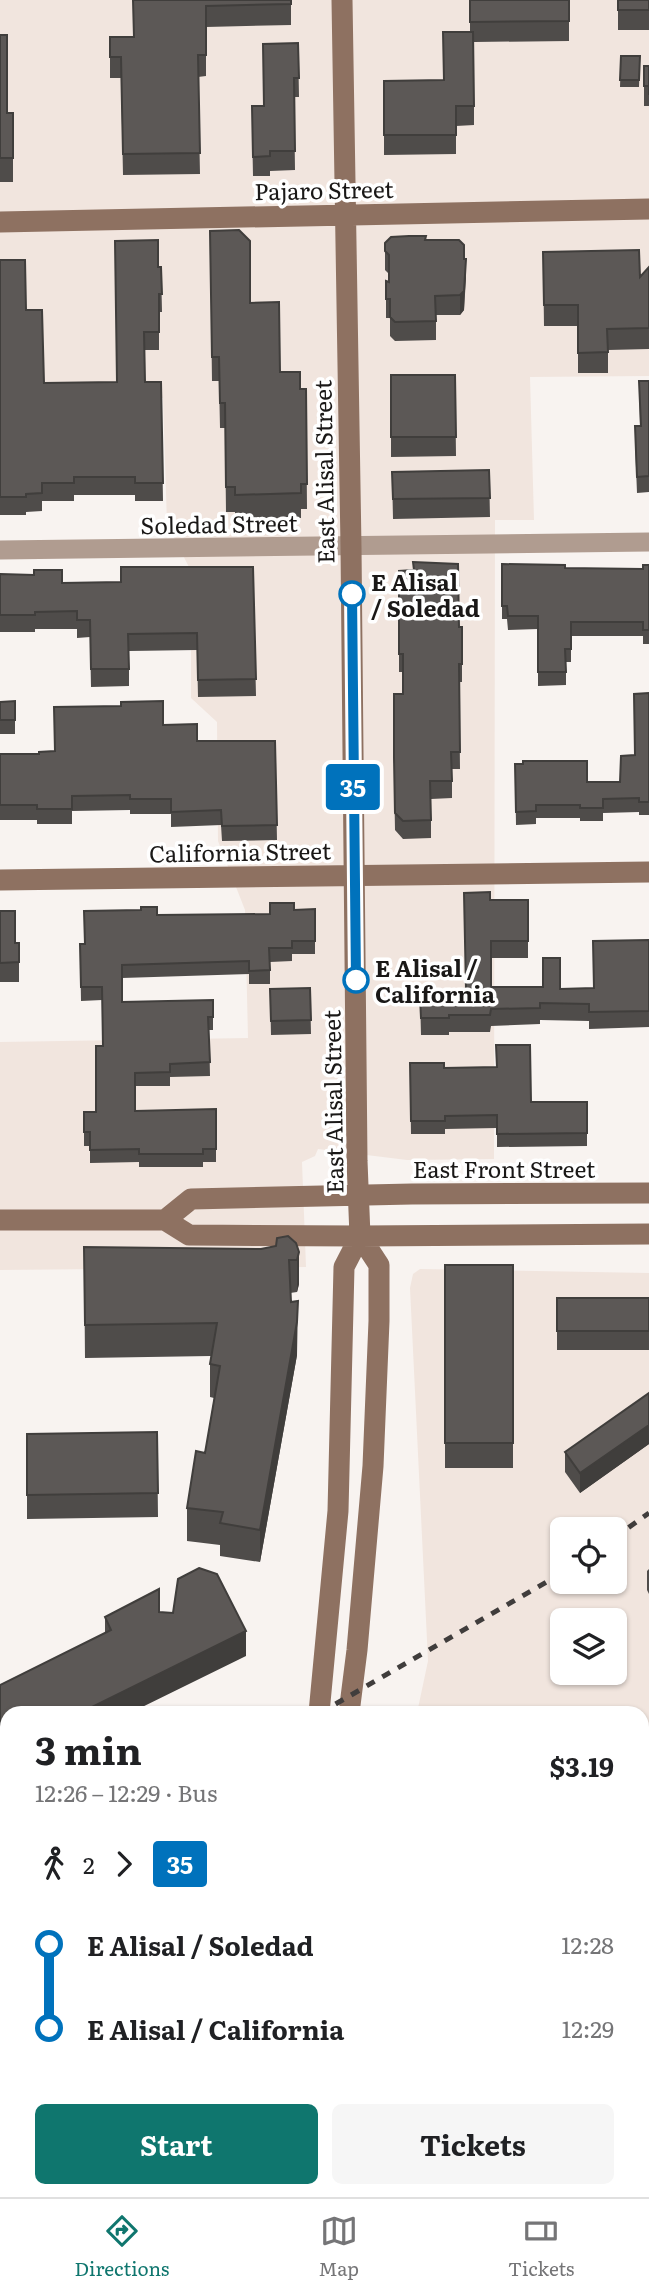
<!DOCTYPE html>
<html lang="en">
<head>
<meta charset="utf-8">
<style>
  :root { --surface:#fff; --page:#f6f6f6; --text:#202124; --muted:#757577; --line:#e0e0e0; --accent:#0f766e }
  body { margin:0; font-family:Literata,serif; background:var(--page); color:var(--text); height:100vh; display:flex; flex-direction:column; font-size:26px; white-space:nowrap }
  * { box-sizing:border-box; margin:0 }
  p { font-size:23px; color:var(--muted) }
  .icon { flex:none; width:38px; height:38px; fill:none; stroke:currentColor; stroke-width:2; stroke-linecap:round; stroke-linejoin:round }
  .map { position:relative; flex:1; overflow:hidden }
  .drawer { position:absolute; left:0px; top:1706px; width:649px; height:492px; display:flex; flex-direction:column; background:var(--surface); border-radius:21px 21px 0 0; box-shadow:0 2px 5px #0004 }
  .drawer>* { flex:none }
  .badge { padding:0 14px; border-radius:5px; font-size:24px; line-height:46px }
  .fabs { position:absolute; left:550px; top:1517px; display:grid; gap:14px }
  .fabs a { display:grid; place-items:center; width:77px; height:77px; border-radius:10px; background:var(--surface); box-shadow:0 2px 5px #0004; font-size:35px }
  .map>.badge { position:absolute; translate:-50% -50%; box-shadow:0 0 0 4px #fff }
  .legs { display:flex; align-items:center; gap:10px; height:77px; padding:0 35px; font-size:23px }
  .legs p { margin-inline-start:auto }
  .head { display:flex; align-items:center; justify-content:space-between; height:119px; padding:0 35px }
  h1 { font-size:38px; font-weight:700; line-height:52px }
  .button { display:flex; gap:14px; margin-top:auto; padding:14px 35px }
  .button a { flex:1; height:80px; border-radius:10px; background:var(--accent); color:#fff; font-size:28px; font-weight:700; line-height:80px; text-align:center }
  .button a+a { background:var(--page); color:var(--text) }
  ul { padding:0 35px; list-style:none }
  li { display:flex; align-items:center; gap:24px; height:84px; font-size:26px }
  li i { display:grid; place-items:center; width:10px; height:100%; margin:0 9px; background:currentColor }
  li i::after { content:''; width:18px; height:18px; margin:-9px; border:5px solid; border-radius:50%; background:var(--surface) }
  li p { margin-inline-start:auto }
  li:first-child i { background:linear-gradient(#0000 50%,currentColor 0) }
  li:last-child i { background:linear-gradient(currentColor 50%,#0000 0) }
  .tab-bar { display:flex; justify-content:space-around; align-items:center; height:98px; border-top:2px solid var(--line); background:var(--surface); font-size:19px; color:var(--muted) }
  .tab-bar a { display:grid; justify-items:center; gap:4px }
  .tab-bar .active { color:var(--accent) }
  .map>svg:first-child { display:block }
  .built { fill:#f1e5de; fill-rule:evenodd }
  .lines { fill:none; stroke-linecap:round; stroke-linejoin:round }
  .street { stroke:#b09c90; stroke-width:19 }
  .secondary { stroke:#8e7161; stroke-width:21 }
  .rail { stroke:#403d3c; stroke-width:5; stroke-dasharray:9 9; stroke-linecap:butt }
  .wall { fill:#4f4c4a }
  .shaded-wall { fill:#403e3c }
  .building { fill:#5c5856; stroke:#403e3c; stroke-width:2 }
  .line-1-casing { stroke:#fff; stroke-width:16 }
  .line-1 { stroke:#0072bc; stroke-width:10 }
  .stop-1-dot { fill:#fff; stroke:#0072bc; stroke-width:3.5 }
  .labels { text-anchor:middle; dominant-baseline:central; stroke-width:7; stroke-linejoin:round; paint-order:stroke }
  .street-label { font-size:23px; fill:#1a1817; stroke:#fff }
  .stop-label { font-size:23px; font-weight:bold; fill:#1a1817; stroke:#fff; text-anchor:start }
</style>
</head>
<body>
<div class="map">
<svg width="649" height="2197" viewBox="0 0 649 2197">
  <rect width="100%" height="100%" fill="#f8f3f0"/>
  <path class="built" d="M0,0h649v376l-119,1 4,143h-39l-1,639 -87,1 -89,-11 -3,7 -13,6 4,105 -306,3v-228l248,-4 -3,-128 -27,-69 -1,-119 -26,-24v-127l-24,-47 -4,-126 -163,-1z
    M420,1269l229,4v924h-299l-21,-6h313v-478h-225l11,-52 -18,-373 3,-14zM562,1530h52v52h-52zM562,1620h52v53h-52z
    M7,1920v271h199l-1,6h-205v-274z"/>
  <g class="lines">
    <path class="street" d="M0,550l649,-8
      M563,2197l2,-6"/>
    <path class="secondary" d="M0,222l649,-13
      M0,880l649,-8
      M0,1220h165l24,15 171,1 289,-2
      M165,1220l26,-21 221,-5 237,-1
      M319,1713l19,-202 6,-244 16,-31 -3,-75 -6,-614 -9,-547
      M349,1713l8,-63 16,-184 6,-145v-56l-19,-29
      M242,2191l1,6
      M259,2197l4,-6"/>
    <path class="rail" d="M614,1538l35,-25
      M320,1713l242,-140
      M0,1871l7,-3"/>
  </g>
  <path class="wall" d="M133,0h158v25l-85,2v49l-8,1 2,97 -77,1 -2,-97h-11v-41h23z
    M470,0h99v41l-95,1v83l-18,1v28l-72,1v-74l60,-1 26,-48z
    M618,0h31v30h-31z
    M0,35l7,78h6v69h-13z
    M298,43l1,54h-5l1,73 -25,1v5h-17l-1,-50z
    M621,56h19l-1,31h-19z
    M644,66h5v40h-5z
    M210,231l40,72 30,69 20,17h6l1,120h-6v9l-66,1v-7h-9l-1,-84h-5l-1,-47h-7z
    M426,240l38,19 2,19 -2,32 -4,5h-24v25l-41,1 -5,-5v-18h-4v-37l3,1v-8l-4,-4v-27z
    M543,252l97,25 9,-10v82l-41,1v23h-30v-47h-34z
    M0,260l26,50 18,73 73,-1 41,-115h3l1,45h-3v38h-14v32h16l2,119h-28v-6h-61v6h-32v10l-16,1v3h-26z
    M391,375h64l1,81 -65,1z
    M639,381h10v111l-12,1 -2,-51 5,-16z
    M489,470l1,47 -97,2 -1,-47z
    M502,564l63,4 78,1 6,-4v79h-6v-8h-72v26h-5v23l-28,1v-57l-30,1 -1,-11h-5z
    M253,567l3,129 -58,1 -1,-47 -68,1v35l-38,1 -1,-50 -13,1v-9h-42v3h-35v-58l62,9 59,-1z
    M399,571l60,56h3v55h-3l1,87h-8v29l-21,1v39l-28,1 -8,-9 -1,-55 9,-81v-22h-4z
    M649,693v122h-10v-3l-36,1v8h-23v-3h-44v6l-20,1 -1,-61 72,18h33l14,-27z
    M15,701v33h-15v-32z
    M163,725l34,16h78l2,99 -55,1 -1,-16 -50,2v-13h-41v-4l-58,1v13h-35v-4h-37v-66h39l16,-3z
    M490,900h38v58h-37v29l69,2 33,-1 56,-48v87l-60,2v-8l-49,-1v4l-49,2 -1,6h-41v3h-28l-1,-38h34l12,-8z
    M315,909v45h-23v7l-22,1v22h-21v-10l-127,4v24l91,-2v30h-4l1,46 -40,1v9h-35v25l81,-2v53h-13v5h-64v-5l-49,1v-17h-6v-34h12l6,-66v-46l-21,1 -1,-57h4l73,-29 113,-1 24,-4z
    M0,911l15,32h4v39h-19z
    M310,988l1,46 -40,1 -1,-46z
    M410,1063l34,5 87,34h56v44l-90,1v-19l-52,1v5h-34z
    M296,1243l3,41 -2,8 -7,1 7,62 -37,207 -40,-6v-11l-33,-4v-33l18,-55 9,-55 -4,-1v-33l1,-8 -126,2 -1,-111 177,2z
    M445,1265h68v203h-68z
    M557,1298h92v52h-92z
    M649,1393v51l-69,49 -15,-21v-20z
    M157,1432l1,85 -131,2v-85z
    M649,1569v25l-2,-4v-19z
    M159,1612l87,44 -141,-23v-16z
    M335,2191h148l-2,6h-125z"/>
  <path class="shaded-wall" d="M466,259l-2,51 -4,5v-20z
    M299,1252v32l-2,8v-32z
    M298,1301l-1,54 -37,207v-32z
    M649,1425v19l-69,49v-20z
    M246,1631v25l-116,57h-50z
    M7,1749v25l-7,3v-24z
    M143,2191h6l-2,6h-6z
    M476,2191h7l-2,6h-7z"/>
  <path class="building" d="M133,0h158v4l-85,2v49h-8l2,98 -77,1 -2,-97h-11v-20h24z
    M470,0h99v21l-99,1z
    M618,0h31v10h-31z
    M443,32h30l1,74h-18v29h-72v-54l60,-1z
    M0,35h7v78h6v45h-13z
    M298,43l1,35h-5l1,73h-25v5l-17,1 -1,-51h12l-1,-62z
    M621,56h19l-1,24h-19z
    M644,66h5v29v-9h-5z
    M239,230l11,11v62l29,-1 1,70h20v17h6l1,95h-6v9l-66,2v-8h-9l-1,-84h-5l-1,-46h-7l-2,-126z
    M409,236h17l-1,4h34l5,5v14h2l-2,32 -4,4 -25,1 1,25 -41,1 -5,-5v-18h-4v-18l3,1v-27l-4,-4v-8l6,-6z
    M158,240v27h3l1,27h-3v38h-15l1,50h16l2,101h-28v-6h-61v6h-32v10l-16,1v3h-26v-237h25l1,50h16l2,73 73,-1 -2,-141z
    M639,250l1,27 9,-10v61l-42,1 1,23 -30,1v-48h-34l-1,-53z
    M391,375h64l1,62h-65z
    M639,381h10v95l-12,1 -2,-51h6z
    M489,470l1,28 -97,1 -1,-27z
    M413,562l45,2 1,63h3v37h-3l1,88h-9l1,29h-22l1,39 -28,1 -8,-8 -1,-56v-63h9v-40h-4v-83l15,-1z
    M502,564l63,1v3l78,1v-4h6v65h-6v-8h-72v27h-6l1,23h-28v-56h-30l-1,-10h-5z
    M121,567h132l3,112 -58,1 -1,-47 -69,1 1,35h-38l-1,-49h-13v-9l-42,1v3h-35v-41l34,1v-5h28v13l59,-1z
    M649,693v109h-10v-4l-36,1v9h-23v-3h-44v6l-20,1 -1,-48h8v-3h64v21h33l1,-26 14,-1 -1,-61z
    M15,701v19h-15v-18z
    M163,701v24l34,-1v17h78l2,84 -55,1 -1,-16 -50,2v-13h-41v-4l-58,1v13h-35v-4h-37v-51h39v-2l16,-1 -1,-44 67,-1v-4z
    M490,892v8h38v41h-37v46h52v-29h17v31l34,-1 -1,-47 56,-1v71l-60,1v-8l-49,-1v5l-49,1 -1,6h-41v3h-28l-1,-21h34v-8h12l-2,-96z
    M270,903h24v7l21,-1v32h-23v7h-23l1,22 -21,1v-10l-127,4v37l91,-2v17h-5l2,45 -40,2v8l-35,1v38l81,-2v40h-13v5h-64v-5l-49,1v-18h-6v-20h12v-66h7l-1,-59h-21l-1,-43h5l-1,-33 57,-1v-3h16v8l113,-1z
    M0,911h15v32h4v19l-19,1z
    M310,988l1,32 -40,1 -1,-32z
    M496,1045h34l1,57h56v31l-90,1v-19l-52,1v5h-34l-1,-58h34v5l53,-1z
    M288,1236l8,7 3,9 -2,8h-8l2,42 7,-1 -1,21 -37,208 -40,-7 3,-11 -36,-4 9,-57 9,2 15,-87 -10,-2 7,-41 -132,2 -1,-78 177,2 15,-3 1,-8z
    M445,1265h68v178h-68z
    M557,1298h92v33h-92z
    M649,1393v32l-69,48 -15,-21z
    M157,1432l1,61 -131,2v-61z
    M199,1568l18,6 29,57 -166,82h-73v36l-7,4v-68l111,-55 -6,-13 54,-28v23l14,1 5,-34z
    M117,2191h26l-2,6h-15l-10,-3z
    M419,2191h57l-2,6h-34z"/>
  <g class="lines">
    <g class="line-1-casing">
      <path id="line-1" d="M352,594l4,386"/>
    </g>
    <use href="#line-1" class="line-1"/>
  </g>
  <g class="stop-1-dot">
    <circle cx="352" cy="594" r="12"/>
    <circle cx="356" cy="980" r="12"/>
  </g>
  <g class="labels">
    <g class="street-label">
      <text transform="translate(324 189) rotate(-1)">Pajaro Street</text>
      <text transform="translate(323 472) rotate(-91)">East Alisal Street</text>
      <text transform="translate(219 523) rotate(-1)">Soledad Street</text>
      <text transform="translate(240 851) rotate(-1)">California Street</text>
      <text transform="translate(332 1102) rotate(-91)">East Alisal Street</text>
      <text x="504" y="1168">East Front Street</text>
    </g>
    <g class="stop-label">
      <text x="371" y="581">E Alisal<tspan x="371" dy="26">/ Soledad</tspan></text>
      <text x="375" y="967">E Alisal /<tspan x="375" dy="26">California</tspan></text>
    </g>
  </g>
</svg>
<div class="fabs">
<a><svg class="icon" aria-label="locate" viewBox="0 0 24 24"><circle cx="12" cy="12" r="6"/><path d="M12 2v4M12 18v4M2 12h4M18 12h4"/></svg></a>
<a><svg class="icon" aria-label="layers" viewBox="0 0 24 24"><path d="M12 4l9 5-9 5-9-5zM3 14l9 5 9-5"/></svg></a>
</div>
<b class="badge" style="left:353px;top:787px;background:#0072bc;color:#fff">35</b>
<section class="drawer">
<div class="head"><div><h1>3 min</h1><p>12:26 – 12:29 · Bus</p></div><b>$3.19</b></div>
<div class="legs"><svg class="icon" aria-label="walk" viewBox="0 0 24 24"><circle cx="13" cy="4" r="2"/><path d="M13 8l-2 6 4 7M11 14l-3 7M7 12l3-4h3l4 4"/></svg>2<svg class="icon" aria-label="forward" viewBox="0 0 24 24"><path d="M9 5l7 7-7 7"/></svg><b class="badge" style="background:#0072bc;color:#fff">35</b></div>
<ul>
<li><i style="color:#0072bc"></i><b>E Alisal / Soledad</b><p>12:28</p></li>
<li><i style="color:#0072bc"></i><b>E Alisal / California</b><p>12:29</p></li>
</ul>
<div class="button"><a>Start</a><a>Tickets</a></div>
</section>
</div>
<nav class="tab-bar">
<a class="active"><svg class="icon" aria-label="directions" viewBox="0 0 24 24"><path d="M12 3l9 9-9 9-9-9zM9 14v-3h6M13 9l2 2-2 2"/></svg>Directions</a>
<a><svg class="icon" aria-label="map" viewBox="0 0 24 24"><path d="M3 6l6-2 6 2 6-2v14l-6 2-6-2-6 2zM9 4v14M15 6v14"/></svg>Map</a>
<a><svg class="icon" aria-label="tickets" viewBox="0 0 24 24"><path d="M3 7h18v10H3zM15 7v10"/></svg>Tickets</a>
</nav>
</body>
</html>
